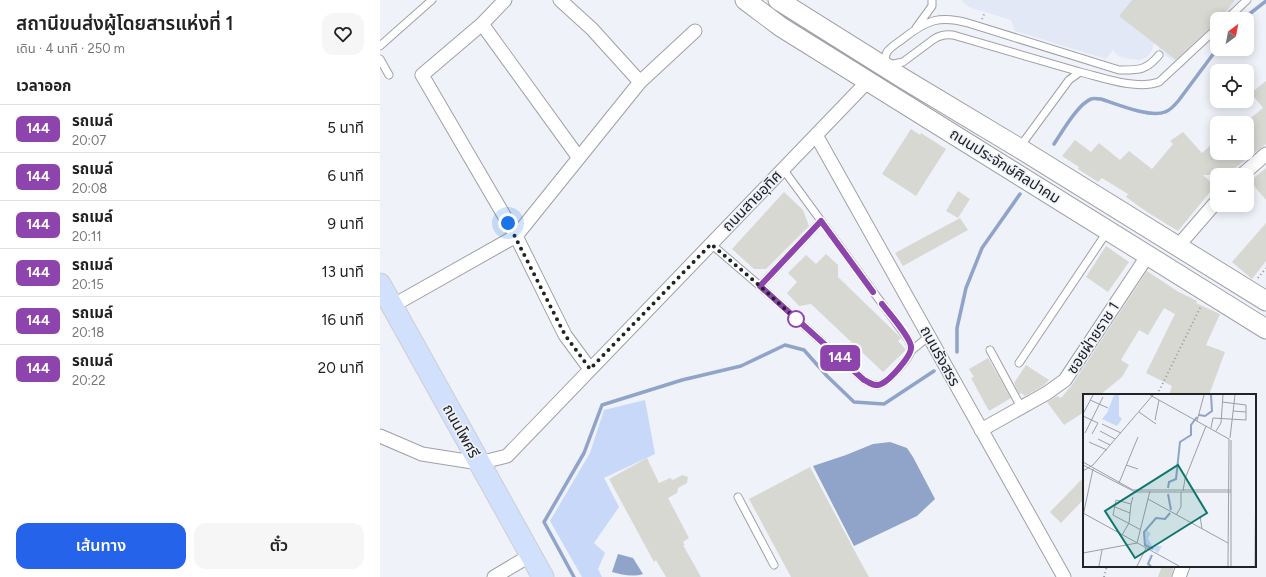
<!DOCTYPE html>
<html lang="th">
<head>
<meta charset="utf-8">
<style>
  :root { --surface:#fff; --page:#f6f6f6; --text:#222; --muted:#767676; --line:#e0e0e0; --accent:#2563eb }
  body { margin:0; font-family:Figtree,"Noto Sans Thai",sans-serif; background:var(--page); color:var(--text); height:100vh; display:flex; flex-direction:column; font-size:15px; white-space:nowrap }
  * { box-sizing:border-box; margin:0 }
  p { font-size:13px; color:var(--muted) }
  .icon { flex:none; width:22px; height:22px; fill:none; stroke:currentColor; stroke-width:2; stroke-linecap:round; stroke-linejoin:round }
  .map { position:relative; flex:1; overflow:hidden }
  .sheet { display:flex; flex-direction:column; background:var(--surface); width:380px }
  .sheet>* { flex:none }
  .badge { padding:0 8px; border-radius:6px; font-size:14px; line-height:26px }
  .needle { width:26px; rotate:32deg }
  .controls { position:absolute; left:830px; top:12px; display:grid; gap:8px }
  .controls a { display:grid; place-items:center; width:44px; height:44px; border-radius:8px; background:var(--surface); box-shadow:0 2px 10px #0003; font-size:20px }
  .you { position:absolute; width:20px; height:20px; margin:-10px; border:3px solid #fff; border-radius:50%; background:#1a73e8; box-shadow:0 0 0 6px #1a73e833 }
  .map>.badge { position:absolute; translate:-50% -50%; box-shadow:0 0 0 2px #fff }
  h2 { padding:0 16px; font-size:15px; line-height:36px }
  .round { display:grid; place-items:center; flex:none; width:42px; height:42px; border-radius:12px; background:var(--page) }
  .overview { display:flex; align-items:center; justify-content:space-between; height:68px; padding:0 16px }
  h1 { font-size:19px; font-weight:600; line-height:30px }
  .action { display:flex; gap:8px; margin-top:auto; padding:8px 16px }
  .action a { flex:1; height:46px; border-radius:12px; background:var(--accent); color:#fff; font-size:16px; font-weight:600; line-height:46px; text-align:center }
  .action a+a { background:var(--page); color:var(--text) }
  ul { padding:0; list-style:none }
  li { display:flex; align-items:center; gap:12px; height:48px; padding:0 16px; border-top:1px solid var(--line) }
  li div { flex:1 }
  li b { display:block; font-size:15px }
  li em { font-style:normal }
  li .badge { min-width:44px; font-weight:700; text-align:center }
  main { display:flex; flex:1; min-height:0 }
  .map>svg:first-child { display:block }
  .built { fill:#e2e8f5 }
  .green { fill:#c7d8f9 }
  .water { fill:#90a3c9 }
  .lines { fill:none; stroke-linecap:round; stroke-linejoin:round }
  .stream { stroke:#90a3c9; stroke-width:3.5 }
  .building { fill:#d7d8d2 }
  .lane-casing { stroke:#9ea1a7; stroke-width:9 }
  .street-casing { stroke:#9ea1a7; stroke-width:15 }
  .secondary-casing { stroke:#9ea1a7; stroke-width:21 }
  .primary-casing { stroke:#cecfcf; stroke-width:23 }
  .path { stroke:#96999d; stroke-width:2; stroke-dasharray:1 3; stroke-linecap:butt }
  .lane { stroke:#fff; stroke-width:7 }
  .street { stroke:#fff; stroke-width:13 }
  .secondary { stroke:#fff; stroke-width:19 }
  .primary { stroke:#d1e0fd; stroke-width:21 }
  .line-casing { stroke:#fff; stroke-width:9 }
  .line { stroke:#8e44ad; stroke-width:6 }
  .walk { stroke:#212325; stroke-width:4; stroke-dasharray:0 7.2 }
  .stop-dot { fill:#fff; stroke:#8e44ad; stroke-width:2 }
  .labels { text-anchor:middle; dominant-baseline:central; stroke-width:3.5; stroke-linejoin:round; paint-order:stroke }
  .street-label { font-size:15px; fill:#212325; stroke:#eff2f8 }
  .inset-river { fill:none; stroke:#90a3c9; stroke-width:2 }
  .inset-road { fill:none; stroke:#9d9fa4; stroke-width:1 }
  .view { fill:#0f766e; fill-opacity:0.15; stroke:#0f766e; stroke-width:2 }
  .inset-edge { fill:none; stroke:#212325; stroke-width:2 }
</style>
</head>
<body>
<main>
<section class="sheet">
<div class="overview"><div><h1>สถานีขนส่งผู้โดยสารแห่งที่ 1</h1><p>เดิน · 4 นาที · 250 m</p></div><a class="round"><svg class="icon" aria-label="heart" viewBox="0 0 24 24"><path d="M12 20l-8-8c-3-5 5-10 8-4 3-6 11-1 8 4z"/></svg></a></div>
<h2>เวลาออก</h2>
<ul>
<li><span class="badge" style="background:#8e44ad;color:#fff">144</span><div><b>รถเมล์</b><p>20:07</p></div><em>5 นาที</em></li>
<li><span class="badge" style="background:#8e44ad;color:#fff">144</span><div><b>รถเมล์</b><p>20:08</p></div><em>6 นาที</em></li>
<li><span class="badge" style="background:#8e44ad;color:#fff">144</span><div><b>รถเมล์</b><p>20:11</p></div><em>9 นาที</em></li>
<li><span class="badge" style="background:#8e44ad;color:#fff">144</span><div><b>รถเมล์</b><p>20:15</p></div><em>13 นาที</em></li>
<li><span class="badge" style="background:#8e44ad;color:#fff">144</span><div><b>รถเมล์</b><p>20:18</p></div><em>16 นาที</em></li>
<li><span class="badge" style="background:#8e44ad;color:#fff">144</span><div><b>รถเมล์</b><p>20:22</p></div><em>20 นาที</em></li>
</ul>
<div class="action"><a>เส้นทาง</a><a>ตั๋ว</a></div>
</section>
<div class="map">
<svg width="886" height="577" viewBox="0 0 886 577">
  <rect width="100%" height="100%" fill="#eff2f8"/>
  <path class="built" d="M581,0h279l-16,19h-7v8l-34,41 -24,-17v-5l-5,-3 -3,9 -4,5 -7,3 -16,-2 -7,-3 -4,-5 -7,9 -91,-28 -4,-11 -42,-13z"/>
  <path class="green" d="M265,400l10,54 -51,24 15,29 -25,36 11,10 -7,16 4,8h-20l-32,-56 40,-68 14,-43z"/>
  <path class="water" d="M510,442l17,6 6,9 22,42 -18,17 -63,30 -41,-80 33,-11 27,-11z
    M238,554l15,4 10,16c-10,3 -21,1 -31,-2z"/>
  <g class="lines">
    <path class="stream" d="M863,19l23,-18
      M674,144c8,-12 24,-40 37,-45 3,-1 6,0 10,0 15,5 49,19 64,13 6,-2 10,-7 14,-12l38,-51
      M577,352v-24l9,-40 16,-40 38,-54
      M194,577l-30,-55 40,-69 18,-48 80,-25 59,-14 44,-21 19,5 23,26 27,26 30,2 50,-33"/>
  </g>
  <path class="building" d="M752,0h103l-15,19h-3v4l-3,1 -38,36 -57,-44z
    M886,81v63l-40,31h-23l12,11 -37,45 -31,-19 -21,-15 2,-3 -26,-16 -4,4 -20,-13 1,-2 -17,-11 13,-16 16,12 8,-9 21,17 9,-9 23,18 21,-25 -3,-3 13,-9 19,21 10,-9 5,6v3h30v-32l16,-13 -12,-15z
    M531,129l9,6 1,-2 25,16 -30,47 -34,-22z
    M886,168v32l-16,-19z
    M578,191l12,8 -12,19 -12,-7z
    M404,192l19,18 6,16 -43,43h-12l-22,-20z
    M580,218l8,12 -65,36 -8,-13z
    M886,223v38l-14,18 -20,-17z
    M726,246l23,16 -21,30 -22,-15z
    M446,254l12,11v12l63,61 -3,3 8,9 -23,22 -72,-68 -12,2 -12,-13 10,-11 -9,-9 18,-18 10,9z
    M767,271l30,20 20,10 -1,2 24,11 -14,31 19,7 -16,43h-40l3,-9 -26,-13 29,-59 -11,-6 -16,27 -9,-5 -18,30 8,5 -7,12 -22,18h-16v17l-20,13 -17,-23 10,-6 4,2 11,-13z
    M608,358l23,40 -22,13 -18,-33 3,-1 -5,-8z
    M646,365l23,15 -6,6 -18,10 -4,-3 -2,1 -5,-11z
    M267,458l12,25 11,-5 3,2 9,-5 6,2 -1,6 -9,5 -1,5 -9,5 21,40 -6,4 2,3h-2l18,32h-35l-10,-17 -2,2 -45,-83z
    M430,467l49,92 10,18h-78l-42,-78z
    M704,477v22l-23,24 -11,-11z
    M782,566h12l-3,11h-13z"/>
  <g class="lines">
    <g class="lane-casing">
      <path id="lane" d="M847,19l20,-19
        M536,28l16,-22v-6
        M0,46l52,-46
        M0,59l9,16
        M504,64c1,-3 1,-8 3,-12 3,-5 12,-10 17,-14 23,-18 36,-23 64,-15l151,47c19,0 27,1 40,-15
        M509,65l14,-3 31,-23c6,-4 12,-5 19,-4l127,37
        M639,148l50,-68 11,-8c24,6 56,18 79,10l58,-54
        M331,244l49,42 104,94c5,2 9,6 15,5 8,-2 30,-26 32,-34 1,-5 -1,-8 -3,-12l-125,-170
        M380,286l61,-65
        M610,350l31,57
        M531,351l18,-15
        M639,363l88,-131
        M358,497l36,68"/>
    </g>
    <g class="street-casing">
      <path id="street" d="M125,0l-23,24 -60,51 94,161 49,99 25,34
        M180,0l32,29 48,53 55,-51
        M102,24l97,134
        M436,135l248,442
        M862,175l24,-21
        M798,246l39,-45
        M12,306l124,-70 124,-154
        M601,430l66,-37 18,-13 83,-125
        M0,436l42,18 57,9 28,-7 361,-375
        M114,577l37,-22
        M799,577l4,-11"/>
    </g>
    <g class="secondary-casing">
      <path id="secondary" d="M365,0l36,27 485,302
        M398,0l126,79 115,69 247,153"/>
    </g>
    <g class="primary-casing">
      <path id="primary" d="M0,284l163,293"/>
    </g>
    <path class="path" d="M602,19l3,-7
      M878,278l8,-10
      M778,395l1,-4 42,-85
      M724,577l3,-11"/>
    <use href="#lane" class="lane"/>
    <use href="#street" class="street"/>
    <use href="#secondary" class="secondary"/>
    <use href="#primary" class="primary"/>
  </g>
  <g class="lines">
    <g class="line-casing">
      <path id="line" d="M493,292l-52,-71 -61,65 104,94c5,2 9,6 14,5 9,-1 34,-29 33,-38 0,-9 -23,-35 -29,-43"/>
    </g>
    <use href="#line" class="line"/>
    <path class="walk" d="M128,223l57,112 25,34 121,-125 49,42 36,33"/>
  </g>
  <circle class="stop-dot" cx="416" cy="319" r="8"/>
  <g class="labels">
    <g class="street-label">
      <text transform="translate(625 166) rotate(32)">ถนนประจักษ์ศิลปาคม</text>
      <text transform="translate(372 201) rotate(-46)">ถนนสายอุทิศ</text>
      <text transform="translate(713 338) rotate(-57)">ซอยฝ่ายราช 1</text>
      <text transform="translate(560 356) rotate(61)">ถนนรังสรร</text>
      <text transform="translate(81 431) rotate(61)">ถนนโพศรี</text>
    </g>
  </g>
  <g transform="translate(703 394)">
    <rect width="173" height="173" fill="#eff2f8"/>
    <path d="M31,1h5v21l3,3 -5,7 -15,-7 5,-6zM64,136l4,4 -3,4 4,8h10l-4,7 -12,-9 -1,-11z" fill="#c7d8f9"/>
    <path class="inset-river" d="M116,21l6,1 7,-5 -1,-16M85,94l1,-6 7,-3 4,-37 11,-7v-10l6,-8M85,100l3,16M70,155l-8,-4 -1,-13 12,-14 9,1 5,-6M68,172l-3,-2 4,-9"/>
    <path class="inset-road" d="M67,1l79,44M7,6l18,8M150,17l13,1M56,18l17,12M0,20l10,-19M0,22l15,7 -6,11M72,26l4,-20M114,27l7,-26M19,30l19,9M128,34l2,-10 33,2v-15l-24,-3M17,37l15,8M133,37l5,-8 2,-28M2,39l18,-36M147,44l5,-43M15,45l12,6M6,48l18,8M0,68l50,28h98M0,71l52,27h96M43,71l12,4M0,77l10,-6 60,-70M36,89l19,-46M100,97l2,-12 21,-53M50,103l-2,7 -15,-4 -3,15 28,15M65,105l80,44M32,113l15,6M0,119l96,53M93,121l5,-8v-15M0,122l10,-47M117,122l2,13M39,141l7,-12 2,-19M0,159l54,-10 13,-52M16,172l3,-16M54,172l9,-18M145,172l1,-127M148,172v-126M172,172l1,-111"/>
    <path class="view" d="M95,71l29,48 -72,45 -30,-47z"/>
    <rect width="173" height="173" class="inset-edge"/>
  </g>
</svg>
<div class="controls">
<a><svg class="needle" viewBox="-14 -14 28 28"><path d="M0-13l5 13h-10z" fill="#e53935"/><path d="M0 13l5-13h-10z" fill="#767676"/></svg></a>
<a><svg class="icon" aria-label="locate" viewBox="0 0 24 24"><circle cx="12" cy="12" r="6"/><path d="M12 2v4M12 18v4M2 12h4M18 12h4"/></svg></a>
<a>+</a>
<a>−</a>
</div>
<div class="you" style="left:128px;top:223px"></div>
<b class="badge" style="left:460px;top:358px;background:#8e44ad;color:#fff">144</b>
</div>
</main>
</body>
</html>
